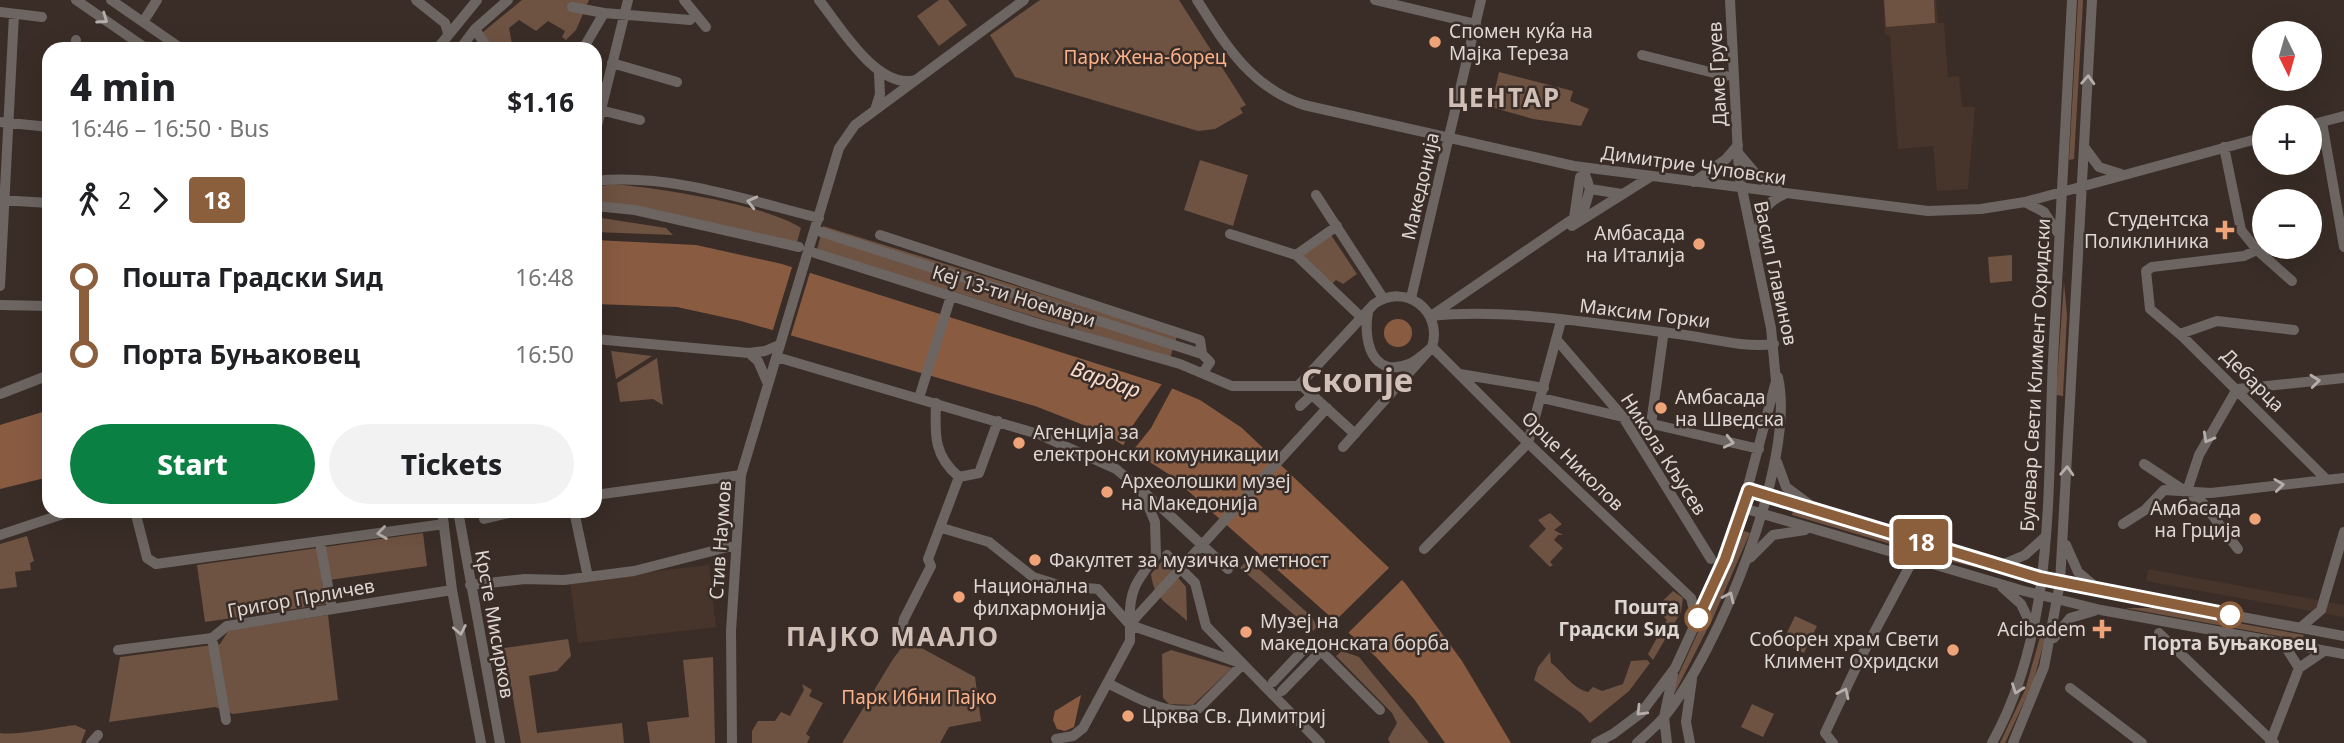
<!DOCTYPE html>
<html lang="en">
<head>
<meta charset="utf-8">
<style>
  :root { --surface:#fff; --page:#f2f2f2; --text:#202124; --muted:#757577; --accent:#0b8043 }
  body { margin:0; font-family:"Noto Sans",sans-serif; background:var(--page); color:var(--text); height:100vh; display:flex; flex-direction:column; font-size:26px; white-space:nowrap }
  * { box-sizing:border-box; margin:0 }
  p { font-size:23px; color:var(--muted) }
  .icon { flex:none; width:38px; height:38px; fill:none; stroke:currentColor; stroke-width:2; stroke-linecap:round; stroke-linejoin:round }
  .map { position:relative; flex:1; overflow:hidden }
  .details { position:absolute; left:42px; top:42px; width:560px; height:476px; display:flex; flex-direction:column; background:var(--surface); border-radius:21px; box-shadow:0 7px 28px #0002 }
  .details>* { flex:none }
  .badge { padding:0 14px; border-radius:5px; font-size:24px; line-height:46px }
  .needle { width:46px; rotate:175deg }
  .controls { position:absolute; left:2252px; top:21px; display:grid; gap:14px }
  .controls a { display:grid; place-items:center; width:70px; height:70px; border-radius:50%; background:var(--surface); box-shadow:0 7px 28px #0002; font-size:35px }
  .map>.badge { position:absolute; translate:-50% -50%; box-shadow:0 0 0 4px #fff }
  .legs { display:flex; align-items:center; gap:10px; height:77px; padding:0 28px; font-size:23px }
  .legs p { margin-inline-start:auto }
  .overview { display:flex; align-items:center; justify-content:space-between; height:119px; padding:0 28px }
  h1 { font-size:38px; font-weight:800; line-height:52px }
  .primary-button { display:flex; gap:14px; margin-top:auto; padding:14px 28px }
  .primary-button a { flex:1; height:80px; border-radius:42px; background:var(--accent); color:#fff; font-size:28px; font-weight:800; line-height:80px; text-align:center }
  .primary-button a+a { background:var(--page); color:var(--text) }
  ul { padding:0 28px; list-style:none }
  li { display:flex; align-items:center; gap:24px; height:77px; font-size:26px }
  li i { display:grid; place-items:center; width:10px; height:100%; margin:0 9px; background:currentColor }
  li i::after { content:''; width:18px; height:18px; margin:-9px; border:5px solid; border-radius:50%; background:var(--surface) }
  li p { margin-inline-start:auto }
  li:first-child i { background:linear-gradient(#0000 50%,currentColor 0) }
  li:last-child i { background:linear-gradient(currentColor 50%,#0000 0) }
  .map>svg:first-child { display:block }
  .built { fill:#47342a }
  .green { fill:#6e5242 }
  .water { fill:#895c42 }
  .pier { fill:#3a2d27 }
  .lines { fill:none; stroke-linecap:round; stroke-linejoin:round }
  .minor { stroke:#6c6561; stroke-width:10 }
  .oneway { stroke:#b6aeaa }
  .line-1-casing { stroke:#fff; stroke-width:16 }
  .line-1 { stroke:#8b5e3c; stroke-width:10 }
  .poi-dot { fill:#efa378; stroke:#3a2d27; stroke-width:2.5 }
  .stop-1-dot { fill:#fff; stroke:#8b5e3c; stroke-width:3.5 }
  .labels { text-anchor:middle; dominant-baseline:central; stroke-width:5; stroke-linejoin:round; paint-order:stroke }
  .poi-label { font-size:19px; fill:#ded6d1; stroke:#3a2d27; text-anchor:start }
  .park-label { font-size:19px; fill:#fbb28a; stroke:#3a2d27 }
  .street-label { font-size:19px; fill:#ded6d1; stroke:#3a2d27 }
  .stop-label { font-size:19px; font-weight:bold; fill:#ded6d1; stroke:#3a2d27; text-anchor:end }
  .water-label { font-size:21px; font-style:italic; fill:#fadccc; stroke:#3a2d27 }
  .district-label { font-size:26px; font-weight:bold; letter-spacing:2px; fill:#d1c0b7; stroke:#3a2d27 }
  .town-label { font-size:33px; font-weight:bold; fill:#d1c0b7; stroke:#3a2d27 }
</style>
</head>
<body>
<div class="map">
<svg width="2344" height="743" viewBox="0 0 2344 743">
  <rect width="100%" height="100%" fill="#3a2d27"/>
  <path class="built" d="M1883,0h53l2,23h6l4,54 11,-1 3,31h13l-7,82 -31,2 -4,-45 -35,3 -8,-113 -5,-1z
    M709,565l7,62 -138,16 -8,-62z
    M2148,569l196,36v12l-198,-36z"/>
  <path class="green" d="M522,0h67l-13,30 -10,10 -4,-3 3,-6 -17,-10 -12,10 -17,-11 -10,8 4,21 -22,-3 -8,-9v-5z
    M939,0h9l19,25 -28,21 -22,-30z
    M1040,0h139l67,105 -6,3 3,5 -28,16 -17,2 -183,-54 -25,-42z
    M1884,0h50l1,23 -49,4z
    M2078,0h5l-1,20 -8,139 -5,1z
    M1499,72l74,19 -3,10 19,8 -8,17 -48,-7 -42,-12z
    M1200,160l48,15 -15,51 -49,-16z
    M612,184c43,3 155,21 189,44l-6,21 -200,-43 1,-19z
    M595,217l71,11 7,7 -78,-3z
    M823,226l354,110 -7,22 -353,-108z
    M1331,235l26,39 -14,10 -7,-4 -4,4 -30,-29z
    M2012,255v26l-22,2 -2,-26z
    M2064,282l3,33 -4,81 -7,-1z
    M611,351l41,5 -36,23z
    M657,358l6,47 -10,-6 -33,3 -3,-19z
    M1793,511l229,67 -77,-18 -153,-45z
    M1550,513l12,11 -8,6 9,5h-5l-4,5 9,8 -13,14 3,3 -3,2 -21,-21 17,-17 -8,-9z
    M1744,531l6,2 -37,85 -40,78v-9z
    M423,533l4,33 -105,15 4,23 -121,18 -8,-57z
    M27,536l7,25 -4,2 1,7 -16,2 2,15 -17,2v-45z
    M1248,559l64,58 5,10 -4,4 -73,-63z
    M1163,560l23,27 1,34c-17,-17 -33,-20 -36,-47z
    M1673,591l10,7 -2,14 -28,48 -5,-6 19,-34 -12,-12z
    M2125,608h29l150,27 -3,5z
    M328,615l10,85 -105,14 -18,-7 -106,15 11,-65 100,-13 9,-14z
    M1795,616l22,10 -13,27 -22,-10z
    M2042,630l5,1 -14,52 -28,60h-5l25,-53z
    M568,639l3,17 -14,15 -28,5 8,57 85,-10 2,20h-103l-17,-95z
    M916,645l59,32 6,44 -32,6 -9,16h-98l51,-84 9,-12z
    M1171,650l61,18 -39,37 -24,-1 -6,-6 -1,-44z
    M1342,651l17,6 70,86h-39l-2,-4 9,-16 -5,-10 -56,-57z
    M1550,652l1,11c13,9 19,24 37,29l5,-5 9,4 21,-7 8,-23 16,-1 3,3 -21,28 -39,32 -9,-10 -47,-33 4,-13z
    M713,657l2,86h-65l-3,-21 42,-5 -6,-57z
    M802,684l10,6 -3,6 14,7 -17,31 4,3 -3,6h-55v-12l6,-10h17l6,-9 9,4 14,-26z
    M1752,704l22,10 -11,23 -22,-10z
    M75,725l11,5 -5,13h-81v-10c14,3 58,-6 75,-8z"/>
  <path class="water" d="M595,240l101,5 86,19 382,121 36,15 42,28 163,155 57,78 49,82h-66l-31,-44 -38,-42 -206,-182 -66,-42 -69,-27 -294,-85 -64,-14 -82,-3z
    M1384 333a14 14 0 1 1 28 0a14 14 0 1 1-28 0Z
    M49,410v67l-49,12v-64z
    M1081,695l-7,32 -9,4 -8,-2 -4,-9 2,-9z"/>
  <path class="pier" d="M793,264l18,5 -21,69 -18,-5z
    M1164,381l10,4 -23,43 -20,25 -9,-5 11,-23z
    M1392,565l13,12 -59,58 -13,-12z"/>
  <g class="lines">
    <path class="minor" d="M76,0l71,49
      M111,0l71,49
      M416,0l29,23 3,10
      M684,0l22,27
      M819,0c21,26 58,90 96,80
      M1197,0c29,46 54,87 107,105l270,61 354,45 53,-2 44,-7 239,-65
      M1375,0l101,24
      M572,7l32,6
      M0,12l42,5
      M143,22l14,-22
      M475,29l13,20
      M75,49l1,-9
      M437,49l40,-49
      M460,49l15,-20 33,-29
      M583,49l21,-36 86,7
      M1642,55l84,21
      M612,63l65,19
      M595,85l11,3
      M876,107l4,-13 -1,-20
      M600,110l40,10
      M0,122l49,5
      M2322,122l22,125
      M2310,125l34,-9
      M595,134l33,-134
      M2224,147l17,83 16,20 35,31
      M2085,148l14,19 22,7
      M1739,154l17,20 23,17
      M595,181c74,-8 152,19 224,37
      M1694,182l32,-23 12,-14
      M1590,189l32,5
      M1316,195l67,103
      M0,200l49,3
      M2025,202l19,10 14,21
      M595,206l40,4 164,37
      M1581,220l9,-31 -7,-21
      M1572,226l78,-49
      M821,232l381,122
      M1230,234l66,21 65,62
      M880,235l320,105 2,14 8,8 -7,11
      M1757,238c4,-21 5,-34 26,-43
      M2257,250l-13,6 -92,11 -6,4 4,38 33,28 144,143
      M815,253l218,69 147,42 52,22h66l76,-82c32,-22 69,7 58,43l-89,100
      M1296,255l41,-29
      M0,286l14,-272
      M1411,298l70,-298
      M0,305l49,1
      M1368,312c-5,27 3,67 41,52 9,-4 16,-11 23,-17l96,96 163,155 5,20
      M1430,316c81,-8 168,8 248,18 32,4 64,14 96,10
      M1431,316l143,-98 6,-41
      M2180,334l37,-13 77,9
      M595,339l154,14 16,-2 14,-6
      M1556,339l67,78 88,142
      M749,353l9,8 10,23
      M780,358l258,76 78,35 36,30
      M1460,374l84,14
      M1300,384l55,50
      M2237,389l107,-11
      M0,394l49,-19
      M919,398l32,-102
      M1542,398l217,51
      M936,403c-1,31 -3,52 23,74
      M1300,406l12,-11
      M1651,424l12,-87
      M1777,462l9,25 23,17
      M2144,464l59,39 35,46
      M959,477l20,-4 19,-52
      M1749,490l311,93 284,53
      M2187,491l12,-36 38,-66
      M595,495l146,-20
      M1162,508l66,61
      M1743,508l281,83 77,19 243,44
      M135,511l12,47 9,6 288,-40
      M442,511l10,79 29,153
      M458,511l42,232
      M574,511l14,66
      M484,519l32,-8
      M2123,524l22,-14 19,-20 47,3 133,-15
      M942,528l47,14 44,35 29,9 36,3 32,36 113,39 77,79
      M0,535l72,-24
      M320,542l12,67
      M2066,545l12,27 19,16
      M1424,549l104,-106 33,-122
      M1750,558l23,-23 32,-5
      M1999,566l26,-11 20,-18
      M470,585l55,-6 39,1 70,-9 102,-26
      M2002,587l19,17 11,23
      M1130,625c-2,-33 6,-44 26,-69l-1,-34 -13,-31
      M2300,628l21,-18 23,-78
      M2159,633l115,110
      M900,637l4,-18 27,-53 -3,-7 31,-82
      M212,638l14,82
      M2054,638l16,-20 24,-7
      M2283,643l16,25
      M118,650l94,-12 15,-12 225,-36
      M1273,682l36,-38 7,2 64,64
      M1107,683c28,13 59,34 91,26l45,-45 -37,-38 -11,-43 -28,-28
      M2070,688l72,55
      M1282,691l35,-36 -1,-9
      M1056,739l17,-3 10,-8 47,-87v-16l8,-10 189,-207
      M91,743l7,-8
      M732,743l-1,-112 10,-156 98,-327 16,-23 169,-125
      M1596,743l17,-9 28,-21 34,-45 50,-109 14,-39 37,-139 -5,-53 -32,-154 -9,-174
      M1637,743c9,-8 19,-17 27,-26 54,-65 133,-257 114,-340
      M1667,743l-3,-26 9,-42
      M1690,743l-4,-21 6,-43
      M1833,743l-8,-10 35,-74 54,-101
      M1992,743c64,-115 55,-256 61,-383 6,-120 12,-240 19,-360
      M2013,743l31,-76 16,-84 32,-583
      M2270,743l29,-75 25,-17"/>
  </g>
  <defs><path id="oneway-chevron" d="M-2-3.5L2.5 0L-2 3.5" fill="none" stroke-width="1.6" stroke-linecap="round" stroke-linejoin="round" transform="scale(1.75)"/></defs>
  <g class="oneway">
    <use href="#oneway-chevron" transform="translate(103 19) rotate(35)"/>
    <use href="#oneway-chevron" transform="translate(2088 80) rotate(-87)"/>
    <use href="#oneway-chevron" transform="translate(752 202) rotate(-166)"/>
    <use href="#oneway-chevron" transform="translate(2315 381) rotate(-6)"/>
    <use href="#oneway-chevron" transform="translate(2208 438) rotate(119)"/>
    <use href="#oneway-chevron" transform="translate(1729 442) rotate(13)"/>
    <use href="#oneway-chevron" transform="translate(2067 471) rotate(-87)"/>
    <use href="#oneway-chevron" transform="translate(2279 485) rotate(-7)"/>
    <use href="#oneway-chevron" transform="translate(382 533) rotate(172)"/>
    <use href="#oneway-chevron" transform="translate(1729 597) rotate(-65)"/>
    <use href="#oneway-chevron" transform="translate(460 630) rotate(79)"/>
    <use href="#oneway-chevron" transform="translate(2017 689) rotate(110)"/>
    <use href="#oneway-chevron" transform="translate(1844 693) rotate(-65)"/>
    <use href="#oneway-chevron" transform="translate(1641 711) rotate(135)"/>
  </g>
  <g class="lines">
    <g class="line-1-casing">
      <path id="line-1" d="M1698,618l27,-59 24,-69 291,88 190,37"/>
    </g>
    <use href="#line-1" class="line-1"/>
  </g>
  <g class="poi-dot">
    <circle cx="1435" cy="42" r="7"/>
    <path d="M2221.5 219.5h7v7h7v7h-7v7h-7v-7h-7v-7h7z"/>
    <circle cx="1699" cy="244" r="7"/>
    <circle cx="1661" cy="408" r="7"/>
    <circle cx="1019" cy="443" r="7"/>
    <circle cx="1107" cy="492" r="7"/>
    <circle cx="2255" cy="519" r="7"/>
    <circle cx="1035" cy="560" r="7"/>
    <circle cx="959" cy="597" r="7"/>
    <path d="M2098.5 618.5h7v7h7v7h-7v7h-7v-7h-7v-7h7z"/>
    <circle cx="1246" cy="632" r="7"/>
    <circle cx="1953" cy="650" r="7"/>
    <circle cx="1128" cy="716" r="7"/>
  </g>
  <g class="stop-1-dot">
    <circle cx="2230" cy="615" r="12"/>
    <circle cx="1698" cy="618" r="12"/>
  </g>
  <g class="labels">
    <g class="poi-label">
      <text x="1449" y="31">Спомен куќа на<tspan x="1449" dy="22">Мајка Тереза</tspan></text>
      <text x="2209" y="219" text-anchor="end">Студентска<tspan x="2209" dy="22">Поликлиника</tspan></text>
      <text x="1685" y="233" text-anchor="end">Амбасада<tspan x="1685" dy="22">на Италија</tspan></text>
      <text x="1675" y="397">Амбасада<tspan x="1675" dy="22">на Шведска</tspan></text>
      <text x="1033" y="432">Агенција за<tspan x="1033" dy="22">електронски комуникации</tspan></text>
      <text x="1121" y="481">Археолошки музеј<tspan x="1121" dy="22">на Македонија</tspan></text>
      <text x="2241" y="508" text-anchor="end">Амбасада<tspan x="2241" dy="22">на Грција</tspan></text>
      <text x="1049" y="560">Факултет за музичка уметност</text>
      <text x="973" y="586">Национална<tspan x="973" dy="22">филхармонија</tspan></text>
      <text x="1260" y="621">Музеј на<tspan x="1260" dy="22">македонската борба</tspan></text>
      <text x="2086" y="629" text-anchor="end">Acibadem</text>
      <text x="1939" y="639" text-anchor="end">Соборен храм Свети<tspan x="1939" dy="22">Климент Охридски</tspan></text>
      <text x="1142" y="716">Црква Св. Димитриј</text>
    </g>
    <g class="park-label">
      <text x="1145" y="57">Парк Жена-борец</text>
      <text x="919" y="697">Парк Ибни Пајко</text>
    </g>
    <g class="street-label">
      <text transform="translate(1717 74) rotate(-93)">Даме Груев</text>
      <text transform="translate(1694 165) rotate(8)">Димитрие Чуповски</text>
      <text transform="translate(1420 186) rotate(-77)">Македонија</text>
      <text transform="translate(1776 273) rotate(78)">Васил Главинов</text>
      <text transform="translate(1014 296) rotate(17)">Кеј 13-ти Ноември</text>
      <text transform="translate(1645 313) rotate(7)">Максим Горки</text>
      <text transform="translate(2035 375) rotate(-87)">Булевар Свети Климент Охридски</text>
      <text transform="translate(2253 380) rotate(45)">Дебарца</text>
      <text transform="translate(1664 454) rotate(57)">Никола Кљусев</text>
      <text transform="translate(1573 461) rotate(44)">Орце Николов</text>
      <text transform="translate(720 540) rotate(-86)">Стив Наумов</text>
      <text transform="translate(301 598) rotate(-10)">Григор Прличев</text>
      <text transform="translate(495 624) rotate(80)">Крсте Мисирков</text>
    </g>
    <g class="stop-label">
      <text x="1679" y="607">Пошта<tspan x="1679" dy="22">Градски Sид</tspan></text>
      <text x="2230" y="643" text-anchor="middle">Порта Буњаковец</text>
    </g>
    <g class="water-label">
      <text transform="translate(1106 379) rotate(19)">Вардар</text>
    </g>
    <g class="district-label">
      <text x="1504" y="97">ЦЕНТАР</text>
      <text x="893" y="636">ПАЈКО МААЛО</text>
    </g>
    <g class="town-label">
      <text x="1357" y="379">Скопје</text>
    </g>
  </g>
</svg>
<div class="controls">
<a><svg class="needle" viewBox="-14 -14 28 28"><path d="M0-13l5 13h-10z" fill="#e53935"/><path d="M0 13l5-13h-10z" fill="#757577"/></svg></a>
<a>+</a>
<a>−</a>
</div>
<b class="badge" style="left:1921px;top:542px;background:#8b5e3c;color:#fff">18</b>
<section class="details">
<div class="overview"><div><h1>4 min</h1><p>16:46 – 16:50 · Bus</p></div><b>$1.16</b></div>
<div class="legs"><svg class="icon" aria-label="walk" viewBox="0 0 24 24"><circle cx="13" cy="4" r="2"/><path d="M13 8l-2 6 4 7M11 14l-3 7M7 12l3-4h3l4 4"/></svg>2<svg class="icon" aria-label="forward" viewBox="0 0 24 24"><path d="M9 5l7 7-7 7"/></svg><b class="badge" style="background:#8b5e3c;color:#fff">18</b></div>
<ul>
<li><i style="color:#8b5e3c"></i><b>Пошта Градски Sид</b><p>16:48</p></li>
<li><i style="color:#8b5e3c"></i><b>Порта Буњаковец</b><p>16:50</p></li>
</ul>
<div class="primary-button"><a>Start</a><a>Tickets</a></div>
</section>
</div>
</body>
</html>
